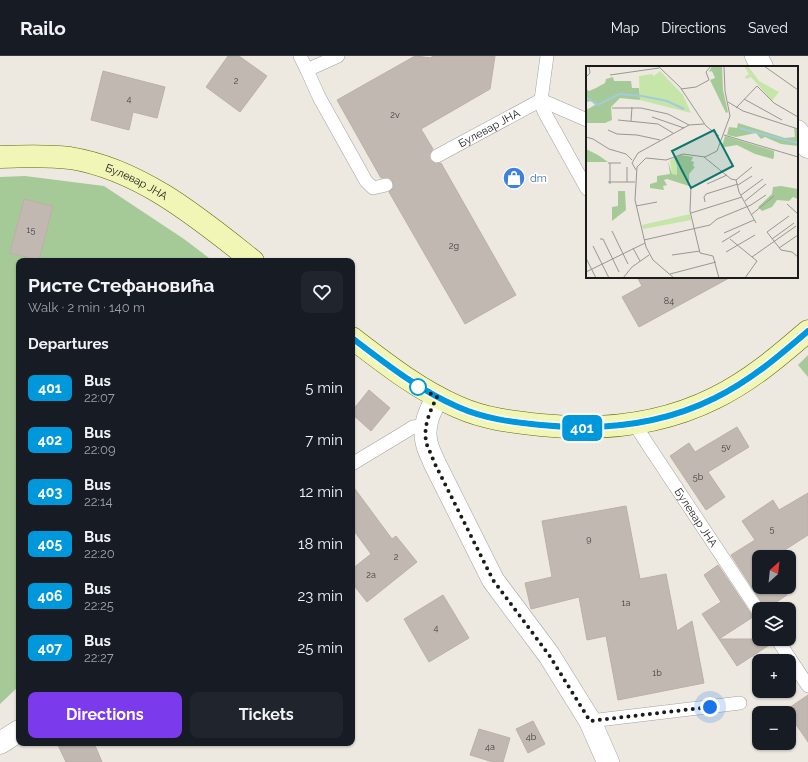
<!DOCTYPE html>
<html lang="en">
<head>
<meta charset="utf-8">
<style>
  :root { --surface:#171b24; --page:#20242c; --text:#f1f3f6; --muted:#9ea1a6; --line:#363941; --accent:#7c3aed }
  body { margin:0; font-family:Raleway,sans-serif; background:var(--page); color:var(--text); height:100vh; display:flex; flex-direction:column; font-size:15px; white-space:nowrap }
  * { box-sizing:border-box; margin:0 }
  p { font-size:13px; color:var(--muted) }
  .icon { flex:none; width:22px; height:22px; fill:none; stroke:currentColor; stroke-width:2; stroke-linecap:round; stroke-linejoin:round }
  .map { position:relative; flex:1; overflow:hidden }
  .panel { position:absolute; left:16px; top:202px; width:339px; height:488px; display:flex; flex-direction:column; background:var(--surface); border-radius:8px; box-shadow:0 1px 3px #0004 }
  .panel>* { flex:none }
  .badge { padding:0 8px; border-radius:6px; font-size:14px; line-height:26px }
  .needle { width:26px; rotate:27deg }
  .buttons { position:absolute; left:752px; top:494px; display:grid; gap:8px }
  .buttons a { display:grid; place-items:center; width:44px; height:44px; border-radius:8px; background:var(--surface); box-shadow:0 1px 3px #0004; font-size:20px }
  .you { position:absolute; width:20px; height:20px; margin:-10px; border:3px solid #fff; border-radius:50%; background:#1a73e8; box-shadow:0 0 0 6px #1a73e833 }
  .map>.badge { position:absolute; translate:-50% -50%; box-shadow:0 0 0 2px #fff }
  h2 { padding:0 12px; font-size:15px; line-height:36px }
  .round { display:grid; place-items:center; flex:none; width:42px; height:42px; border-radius:8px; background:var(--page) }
  .overview { display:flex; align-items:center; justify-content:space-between; height:68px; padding:0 12px }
  h1 { font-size:19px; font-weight:700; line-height:30px }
  .action { display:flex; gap:8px; margin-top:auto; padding:8px 12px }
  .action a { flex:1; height:46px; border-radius:8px; background:var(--accent); color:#fff; font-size:16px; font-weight:700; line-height:46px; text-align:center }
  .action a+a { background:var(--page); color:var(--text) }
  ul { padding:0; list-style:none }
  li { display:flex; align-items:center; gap:12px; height:52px; padding:0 12px }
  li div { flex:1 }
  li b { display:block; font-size:15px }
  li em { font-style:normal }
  li .badge { min-width:44px; font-weight:700; text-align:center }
  header { display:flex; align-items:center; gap:24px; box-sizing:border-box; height:56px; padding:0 20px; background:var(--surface); border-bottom:1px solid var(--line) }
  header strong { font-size:19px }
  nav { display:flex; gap:22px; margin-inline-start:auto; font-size:14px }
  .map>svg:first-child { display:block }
  .forest { fill:#a5ca98 }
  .building { fill:#c1b8b1; stroke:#bdb0a5 }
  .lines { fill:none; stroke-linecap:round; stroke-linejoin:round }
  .service-casing { stroke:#a2a2a2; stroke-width:14 }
  .minor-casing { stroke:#a2a2a2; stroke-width:23 }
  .tertiary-casing { stroke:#a2a2a2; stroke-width:23 }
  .secondary-casing { stroke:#5e6b0a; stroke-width:23 }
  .service { stroke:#fff; stroke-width:13 }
  .minor { stroke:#fff; stroke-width:22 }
  .tertiary { stroke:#fff; stroke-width:22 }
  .secondary { stroke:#f1f6b6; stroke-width:22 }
  .line-casing { stroke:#fff; stroke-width:9 }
  .line { stroke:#0098da; stroke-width:6 }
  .walk { stroke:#1b1b1b; stroke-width:4; stroke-dasharray:0 7.2 }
  .stop-dot { fill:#fff; stroke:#0098da; stroke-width:2 }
  .labels { text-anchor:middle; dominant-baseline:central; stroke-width:3.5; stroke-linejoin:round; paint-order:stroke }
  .number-label { font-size:9px; fill:#444240 }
  .street-label { font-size:11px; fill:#1b1b1b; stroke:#fff }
  .shop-label { font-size:11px; fill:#366cbe; stroke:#fff; text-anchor:start }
  .inset-river { fill:none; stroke:#a3cbd9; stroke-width:2 }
  .inset-road { fill:none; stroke:#999792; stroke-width:1 }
  .view { fill:#0f766e; fill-opacity:0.15; stroke:#0f766e; stroke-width:2 }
  .inset-edge { fill:none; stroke:#1b1b1b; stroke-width:2 }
</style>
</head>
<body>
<header>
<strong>Railo</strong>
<nav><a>Map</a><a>Directions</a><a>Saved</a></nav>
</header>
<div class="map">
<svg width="808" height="706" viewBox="0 0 808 706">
  <rect width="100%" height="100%" fill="#ede9e1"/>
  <path class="forest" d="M25,120l79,10 80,53 29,22h-194v425l-19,18v-527z
    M808,299v22l-10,-12z"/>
  <path class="building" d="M228,0h11l28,20 -27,36 -34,-25z
    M415,0l17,2v-2h63l-5,33 -69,40 12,20 -4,6 1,5 6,4 5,-1 75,132 -51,29 -76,-132 5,-5 -2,-7 -4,-3 -7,1 -44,-78z
    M103,15l62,16 -8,31 -24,-6 -4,18 -38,-10z
    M24,143l29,7 -14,54 -29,-7z
    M637,221h94l-92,50 -17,-30 20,-11z
    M369,334l21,18 -19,23 -19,-17v-3z
    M737,371l12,20 -41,25 17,25 -19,13 -36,-54 19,-13 6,9z
    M352,429l40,54 4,-3 21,26 -50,40 -15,-19v-14l19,-15 -19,-26z
    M808,437v42l-34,22h-15v30h23l5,8 -21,14 -35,-54 24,-15 -13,-19 31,-21 6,10z
    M626,450l14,73 26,-5 11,57 15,-10 12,62 -86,17 -12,-64 -19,4 -8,-43 -48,12 -6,-26 27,-6 -10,-56z
    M718,509l35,52 -34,22 -17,-25 19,-12 -17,-27z
    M443,539l26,43 -40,24 -25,-43z
    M719,583h50l2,5 -34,22z
    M808,639v47l-22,-32z
    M533,665l12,23 -17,9 -12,-24z
    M479,673l31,9 -7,24h-10l-23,-7z
    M57,687h37l8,19h-36z"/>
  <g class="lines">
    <g class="service-casing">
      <g id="service">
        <path d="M300,0l7,14"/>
        <path d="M338,0l-31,14 12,27 47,84 7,7 13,-3"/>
        <path d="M547,0l-6,44 46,20"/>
        <path id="s1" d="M437,100l104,-56 2,9 4,8 40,72"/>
        <path id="s2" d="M634,367l14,22 111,167"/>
        <path d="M352,408l53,-32 8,-5 13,-2"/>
        <path d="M777,583l31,47"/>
        <path d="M590,665l150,-18"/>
      </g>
    </g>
    <g class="minor-casing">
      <path id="minor" d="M437,341c-7,14 -15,30 -10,47 1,6 5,12 7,18l59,118 56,75 41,66 18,41
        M0,687l19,-12"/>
    </g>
    <g class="tertiary-casing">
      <path id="tertiary" d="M756,0l6,11
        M797,75l11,16"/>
    </g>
    <g class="secondary-casing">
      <g id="secondary">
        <path id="s3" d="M0,101c23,-1 46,-2 70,1 70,11 129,60 183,103"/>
        <path d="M352,282c34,26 67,52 106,69 27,12 54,15 83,18 59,6 120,0 174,-27 35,-17 64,-42 93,-67"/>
      </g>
    </g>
    <use href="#service" class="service"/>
    <use href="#minor" class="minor"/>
    <use href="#tertiary" class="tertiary"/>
    <use href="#secondary" class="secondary"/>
  </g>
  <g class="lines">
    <g class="line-casing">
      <path id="line" d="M352,282c34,26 67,52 106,69 27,12 54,15 83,18 59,6 120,0 174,-27 35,-17 64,-42 93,-67"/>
    </g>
    <use href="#line" class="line"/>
    <path class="walk" d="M418,331l19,10c-7,14 -15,31 -10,48 2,5 5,11 7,17l59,118 56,75 41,66 120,-14"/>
  </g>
  <defs>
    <g id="shop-disc" transform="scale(1.15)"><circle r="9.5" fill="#3f7fe0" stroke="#fff"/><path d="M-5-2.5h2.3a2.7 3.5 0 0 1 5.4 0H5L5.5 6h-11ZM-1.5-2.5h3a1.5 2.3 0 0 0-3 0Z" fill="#fff"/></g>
  </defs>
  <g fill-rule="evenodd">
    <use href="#shop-disc" x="514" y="122"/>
  </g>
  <circle class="stop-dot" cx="418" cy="331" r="8"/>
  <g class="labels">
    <g class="number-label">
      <text x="236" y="25">2</text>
      <text x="129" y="43">4</text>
      <text x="395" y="59">2v</text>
      <text x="31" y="174">15</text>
      <text x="454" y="190">2g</text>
      <text x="669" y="245">84</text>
      <text x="726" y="391">5v</text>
      <text x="698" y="421">5b</text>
      <text x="772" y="473">5</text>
      <text x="589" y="483">9</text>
      <text x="396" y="501">2</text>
      <text x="371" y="519">2a</text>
      <text x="626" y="547">1a</text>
      <text x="436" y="572">4</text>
      <text x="657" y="617">1b</text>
      <text x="531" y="681">4b</text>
      <text x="490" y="691">4a</text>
    </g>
    <g class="street-label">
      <text stroke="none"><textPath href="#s1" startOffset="59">Булевар ЈНА</textPath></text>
      <text stroke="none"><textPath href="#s3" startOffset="141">Булевар ЈНА</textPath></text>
      <text stroke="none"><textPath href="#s2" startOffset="113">Булевар ЈНА</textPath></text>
    </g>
    <g class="shop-label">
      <text x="530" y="122">dm</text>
    </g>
  </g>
  <g transform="translate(586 10)">
    <rect width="212" height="212" fill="#ede9e1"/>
    <path d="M158,0h4l11,15 20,11 -7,9 -21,-24 -5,2 -1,-2 4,-3zM74,5l23,24 8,18 -51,-13 -1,-24 13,-2 2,2zM88,92l3,8v9l-5,-1 -2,-14zM104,148l1,6 -48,9 -1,-4z" fill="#c5e5a9"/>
    <path d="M126,0h10l1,24 5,22 -2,1 -16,-33 5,-2 -3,-7 -3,1zM27,11l1,4h17l1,7h7l1,12 -20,-2 -9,9 1,13 -7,3h-19v-13l9,-5 -3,-4 -6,1v-13l3,2 7,-3 9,-5 1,-4zM152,57l47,15 10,-1 -1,-9 4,2v16l-17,-2 -16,-7 -4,2 -5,-6 -20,4 -9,-2 2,-8 8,1zM139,70l49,15v6l-1,2 -18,-5 -18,-9 -12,2 -3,-1zM0,83l12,6 10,7h-22zM95,89l12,2 -2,4 3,1 -1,4 2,1 -6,7v12l-22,-7 -3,1 3,5 -4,1 1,4 -14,-2v-4l7,-2v-6l13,-2 -2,-13 4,13 5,1v-9l-3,-8zM195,120l17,3v10l-5,-2 -4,4 -12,-1 -5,7 -10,4 -4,-4 14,-13 1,-7zM32,125h7l1,19 -14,11v-14l6,-1z" fill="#a5ca98"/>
    <path class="inset-river" d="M0,31l12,8 21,-11 23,2 25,5 17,8M153,62l59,15"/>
    <path class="inset-road" d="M72,0l22,21 26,39 13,10M178,0l34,24M24,9l49,-7M0,11l4,-4 -1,-7M95,23l15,-2 13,-7 -3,-8 5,-6M158,33l38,21M142,36l15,9 55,18M26,42h29l27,6 21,11M150,42l21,-22 17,17 24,14M66,51l32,11M32,54l40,4 15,9M45,55l1,-14M22,64l9,4 20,1 23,5M138,69l74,22M0,71l7,2 16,10 17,5 6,6M118,91l27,22 5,1M22,97h13M24,97v21M41,101v15M50,104l-4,-7 6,-10 51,-28 15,-1M150,114l3,12 17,31M150,114l16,-13M22,116h27M121,118l20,-9M152,119l14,-9M105,120l-1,25 10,42 13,3 6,22M155,129l22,-16M159,135l21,-17M119,136l-1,-5 2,-3 32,-10M201,138l11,10M50,140l21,-4M105,147l51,-16M165,149l23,-19M203,150l-22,16 14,18 11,2 6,5M26,165l16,33M138,167l30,-13M14,173h3l16,33M144,173l27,22 -12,17M186,173l22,-16M58,174l66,-15 7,-6 34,-14 15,-10M136,176l18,-11M7,180l16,32M47,182l7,13M193,182l19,-13M140,186l29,-17M86,189l28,-4M166,191l44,-31M0,192l10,20M0,206l59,-29M84,208l46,-12M37,212l9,-11 17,-12M88,212l-21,-18 -7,-13 -11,-47 2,-33 9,-9 20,2 17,-6 22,3 12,-6 13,-35 -5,-25 -1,-25"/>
    <path class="view" d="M128,64l19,36 -42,22 -19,-37z"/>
    <rect width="212" height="212" class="inset-edge"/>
  </g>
</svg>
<div class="buttons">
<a><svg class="needle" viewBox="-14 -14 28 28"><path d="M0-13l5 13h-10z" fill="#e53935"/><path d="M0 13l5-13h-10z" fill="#9ea1a6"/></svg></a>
<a><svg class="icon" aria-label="layers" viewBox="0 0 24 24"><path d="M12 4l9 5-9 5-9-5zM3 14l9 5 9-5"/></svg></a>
<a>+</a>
<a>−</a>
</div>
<div class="you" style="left:710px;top:651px"></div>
<b class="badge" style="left:582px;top:372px;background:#0098da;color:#fff">401</b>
<section class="panel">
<div class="overview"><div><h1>Ристе Стефановића</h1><p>Walk · 2 min · 140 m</p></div><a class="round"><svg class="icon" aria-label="heart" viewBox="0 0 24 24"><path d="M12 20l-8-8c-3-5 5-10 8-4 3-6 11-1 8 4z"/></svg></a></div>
<h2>Departures</h2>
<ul>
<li><span class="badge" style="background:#0098da;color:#fff">401</span><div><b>Bus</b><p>22:07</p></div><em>5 min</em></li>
<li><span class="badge" style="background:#0098da;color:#fff">402</span><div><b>Bus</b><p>22:09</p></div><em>7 min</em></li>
<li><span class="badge" style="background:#0098da;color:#fff">403</span><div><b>Bus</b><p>22:14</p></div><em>12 min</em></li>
<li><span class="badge" style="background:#0098da;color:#fff">405</span><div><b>Bus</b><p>22:20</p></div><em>18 min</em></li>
<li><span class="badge" style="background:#0098da;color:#fff">406</span><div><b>Bus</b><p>22:25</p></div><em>23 min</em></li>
<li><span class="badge" style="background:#0098da;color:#fff">407</span><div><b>Bus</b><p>22:27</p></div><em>25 min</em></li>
</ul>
<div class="action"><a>Directions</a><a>Tickets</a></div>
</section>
</div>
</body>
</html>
